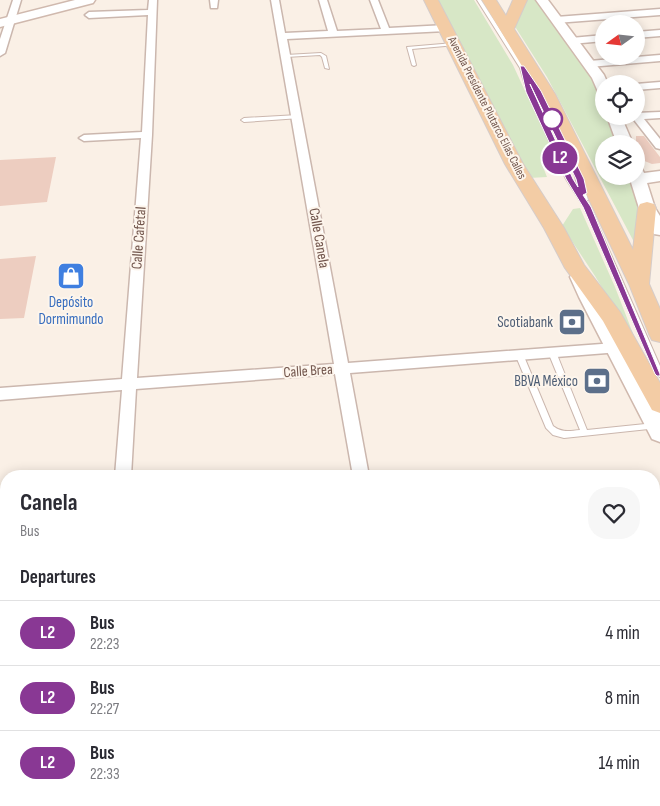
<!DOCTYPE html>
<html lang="en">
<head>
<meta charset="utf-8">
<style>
  :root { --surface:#fff; --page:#f7f7f7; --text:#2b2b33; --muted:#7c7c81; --line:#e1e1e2 }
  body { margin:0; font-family:"Sofia Sans Condensed",sans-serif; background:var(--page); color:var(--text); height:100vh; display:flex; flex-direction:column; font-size:19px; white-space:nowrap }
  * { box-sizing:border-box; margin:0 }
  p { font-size:16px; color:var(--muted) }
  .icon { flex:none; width:28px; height:28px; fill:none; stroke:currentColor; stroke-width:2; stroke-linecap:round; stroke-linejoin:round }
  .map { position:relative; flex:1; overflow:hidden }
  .details { position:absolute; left:0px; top:470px; width:660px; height:336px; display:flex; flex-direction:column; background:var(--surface); border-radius:20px 20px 0 0; box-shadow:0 2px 12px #0003 }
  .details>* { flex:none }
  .badge { padding:0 10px; border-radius:16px; font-size:18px; line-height:32px }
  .needle { width:32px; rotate:255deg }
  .tools { position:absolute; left:595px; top:15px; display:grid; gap:10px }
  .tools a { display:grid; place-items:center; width:50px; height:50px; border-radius:50%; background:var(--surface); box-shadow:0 2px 12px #0003; font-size:25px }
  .map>.badge { position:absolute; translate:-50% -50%; box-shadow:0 0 0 2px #fff }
  h2 { padding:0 20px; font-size:19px; line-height:45px }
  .round { display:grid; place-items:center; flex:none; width:52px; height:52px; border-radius:20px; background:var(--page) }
  .headline { display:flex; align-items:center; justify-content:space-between; height:85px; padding:0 20px }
  h1 { font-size:24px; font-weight:700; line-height:38px }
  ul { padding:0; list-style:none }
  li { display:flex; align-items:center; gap:15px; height:65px; padding:0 20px; border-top:1px solid var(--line) }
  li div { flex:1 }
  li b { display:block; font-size:19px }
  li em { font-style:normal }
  li .badge { min-width:55px; font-weight:700; text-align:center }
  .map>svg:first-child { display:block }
  .green { fill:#d7e7c6 }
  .building { fill:#edcdc0 }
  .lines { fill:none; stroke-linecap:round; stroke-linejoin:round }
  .lane-casing { stroke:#cbb7ae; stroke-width:2 }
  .street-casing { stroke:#cbb7ae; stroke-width:3 }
  .secondary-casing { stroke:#d0b9ae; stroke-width:3 }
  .primary-casing { stroke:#d5ccca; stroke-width:2 }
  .lane { fill:#fff; fill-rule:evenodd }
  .street { fill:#fff; fill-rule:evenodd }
  .secondary { fill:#fff; fill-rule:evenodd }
  .primary { fill:#f3cca5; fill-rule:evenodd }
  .line { fill:#893894; stroke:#fff; fill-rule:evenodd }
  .stop-dot { fill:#fff; stroke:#893894; stroke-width:2.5 }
  .labels { text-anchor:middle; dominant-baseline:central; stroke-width:4; stroke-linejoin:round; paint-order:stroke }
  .far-street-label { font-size:12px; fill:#72564d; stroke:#fdf5ec }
  .street-label { font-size:15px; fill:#72564d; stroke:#fdf5ec }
  .shop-label { font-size:15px; fill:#366cbe; stroke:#fdf5ec }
  .service-label { font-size:15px; fill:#4e5e75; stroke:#fdf5ec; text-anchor:end }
</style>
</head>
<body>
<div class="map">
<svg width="660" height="806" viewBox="0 0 660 806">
  <rect width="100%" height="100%" fill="#faf0e6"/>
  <path class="green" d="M434,0h40l39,65 43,93 -11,1 4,8h-6l4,10 -18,1z
    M526,0h13l57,79 8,23v14h5l9,28h-14v32h26l9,26 -5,40 -87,-165 -33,-52z
    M580,208l35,79 24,62 -44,-73 -33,-50 11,-17z"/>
  <path class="building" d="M636,136h8l16,21v6l-8,1 -10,-4 -6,-8z
    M56,157l-9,45 -47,4v-46z
    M36,256l-12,62 -24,1v-60z"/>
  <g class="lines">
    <g class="lane-casing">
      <path id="lane" d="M477,0h4l46,72 -1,1 5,19 41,87 7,12 -5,-18 3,-2 3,2 8,27 -2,1 4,6 70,159v11l-4,-3 -72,-167 -18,-28 -39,-87 -7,-24z
        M454,43l2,1v1l-44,4 4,16 -2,1 -2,-1 -5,-18z
        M321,53l5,3 3,13 -4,-1 -3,-11 -2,-2 -34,2 -2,-1 2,-1z
        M298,115l3,2 -1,1 -56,4 -3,-2 3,-2z
        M552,349l4,3 31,78 68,-7 3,1 1,2 -1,2 -94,10 -11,-3 -7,-7 -31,-74 4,-3 4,3 30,72c9,7 16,5 27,4l-32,-78z
        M660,614v8l-6,1v-8z
        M654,678l6,2v10l-6,-2z
        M660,725v10l-6,1v-10z"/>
    </g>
    <g class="street-casing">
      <path id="street" d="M13,0h8l-16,53 -5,3v-17z
        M149,0h8l-5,135 -15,243 197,-14 -63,-364h8l6,33 43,-2 -9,-31h8l10,31 44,-2 -11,-29h8l11,28 57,-3 4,3 -4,3 -159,8 61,324 267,-20 5,1 2,4 -2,4 -270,21 19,103h-16l-18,-102 -199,15 -5,87h-16l7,-86 -122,10v-12l122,-9 19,-241 -57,3 -5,-3 5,-3 58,-3 6,-117 -59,3 -4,-3 4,-3 59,-2z
        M210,0h8l-1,8h-6z
        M660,9v6l-104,8 -4,-3 4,-3z
        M660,30v6l-24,2v-6z
        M604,35v6l-33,3 -5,-3 5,-3z
        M660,55v6l-71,6 -5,-3 5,-3z
        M660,82v6l-24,2v-6z
        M660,112v6l-16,1 16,20v10l-4,-1 -25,-32h5v-3z
        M94,800h22l-1,6h-22z
        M408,800h22l1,6h-22z"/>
    </g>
    <g class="secondary-casing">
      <path id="secondary" d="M75,0h20l-2,3 -93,24v-8z
        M536,0h12l56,75 4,9h-4v11l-5,-1 -7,-16z
        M607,116h14l12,28h-16z
        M636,167l6,2 2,4 16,-2v10l-13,2 8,25 5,8v19l-6,-1 -15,-26 -10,-32h7z
        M579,271l6,2 3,4 19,40 53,95v30l-8,-3 -73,-142 -9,-20 3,-4z"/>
    </g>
    <g class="primary-casing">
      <path id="primary" d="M424,0h14l85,164 41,64 20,37 36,47 40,71v30l-8,-3 -49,-89 -38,-53 -21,-40 -39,-64z
        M482,0h14l10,16 7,-16h14l-13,29 41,65 78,156 5,-42 2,-4 7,-2 7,2 2,4 -7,76 11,25v33l-8,-2 -3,-6 -20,-50 -90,-190z"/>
    </g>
    <use href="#lane" class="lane"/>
    <use href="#street" class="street"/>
    <use href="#secondary" class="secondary"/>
    <use href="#primary" class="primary"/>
  </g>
  <path class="line" d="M520,66h4l17,25 43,88 3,14 -4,2 8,12 69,167v2h-3l-2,-2 -72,-167 -17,-28 -40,-87zM530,84l46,95 2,8 -5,-8z"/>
  <defs>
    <g id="shop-square" transform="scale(1.4375)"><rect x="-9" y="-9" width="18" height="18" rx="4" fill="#3f7fe0" stroke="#fdf5ec"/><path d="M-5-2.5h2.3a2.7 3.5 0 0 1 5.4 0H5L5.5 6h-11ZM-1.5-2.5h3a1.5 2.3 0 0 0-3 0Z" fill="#fff"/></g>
    <g id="bank-square" transform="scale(1.4375)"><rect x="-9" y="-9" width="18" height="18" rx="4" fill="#5c6f8a" stroke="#fdf5ec"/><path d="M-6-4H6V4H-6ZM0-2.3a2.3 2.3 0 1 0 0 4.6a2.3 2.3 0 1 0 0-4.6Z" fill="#fff"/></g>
  </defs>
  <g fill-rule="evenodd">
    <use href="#shop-square" x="71" y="276"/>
    <use href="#bank-square" x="572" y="322"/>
    <use href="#bank-square" x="597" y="381"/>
  </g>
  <circle class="stop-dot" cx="552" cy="119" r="10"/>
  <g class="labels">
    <g class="far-street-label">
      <text transform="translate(487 108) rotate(63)">Avenida Presidente Plutarco Elías Calles</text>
    </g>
    <g class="street-label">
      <text transform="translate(139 238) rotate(-86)">Calle Cafetal</text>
      <text transform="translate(319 238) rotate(80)">Calle Canela</text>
      <text transform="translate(308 371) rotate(-4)">Calle Brea</text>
    </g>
    <g class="shop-label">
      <text x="71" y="302">Depósito<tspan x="71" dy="17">Dormimundo</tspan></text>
    </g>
    <g class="service-label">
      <text x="553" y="322">Scotiabank</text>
      <text x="578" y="381">BBVA México</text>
    </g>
  </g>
</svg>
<div class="tools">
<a><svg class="needle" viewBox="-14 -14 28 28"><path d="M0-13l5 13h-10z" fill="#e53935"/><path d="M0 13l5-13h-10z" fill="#7c7c81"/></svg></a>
<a><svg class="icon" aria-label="locate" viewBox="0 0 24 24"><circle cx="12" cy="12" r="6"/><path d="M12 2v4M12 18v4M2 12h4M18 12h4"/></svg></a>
<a><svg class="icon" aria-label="layers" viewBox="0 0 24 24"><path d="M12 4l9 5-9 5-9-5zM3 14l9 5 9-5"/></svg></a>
</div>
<b class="badge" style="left:560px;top:158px;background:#893894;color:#fff">L2</b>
<section class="details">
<div class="headline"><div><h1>Canela</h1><p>Bus</p></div><a class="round"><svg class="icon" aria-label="heart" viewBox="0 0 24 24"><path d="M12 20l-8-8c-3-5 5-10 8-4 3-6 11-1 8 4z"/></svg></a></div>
<h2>Departures</h2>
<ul>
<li><span class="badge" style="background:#893894;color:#fff">L2</span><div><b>Bus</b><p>22:23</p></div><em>4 min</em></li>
<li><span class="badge" style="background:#893894;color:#fff">L2</span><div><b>Bus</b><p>22:27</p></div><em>8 min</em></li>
<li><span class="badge" style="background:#893894;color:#fff">L2</span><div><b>Bus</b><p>22:33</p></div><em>14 min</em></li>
</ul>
</section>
</div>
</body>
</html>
